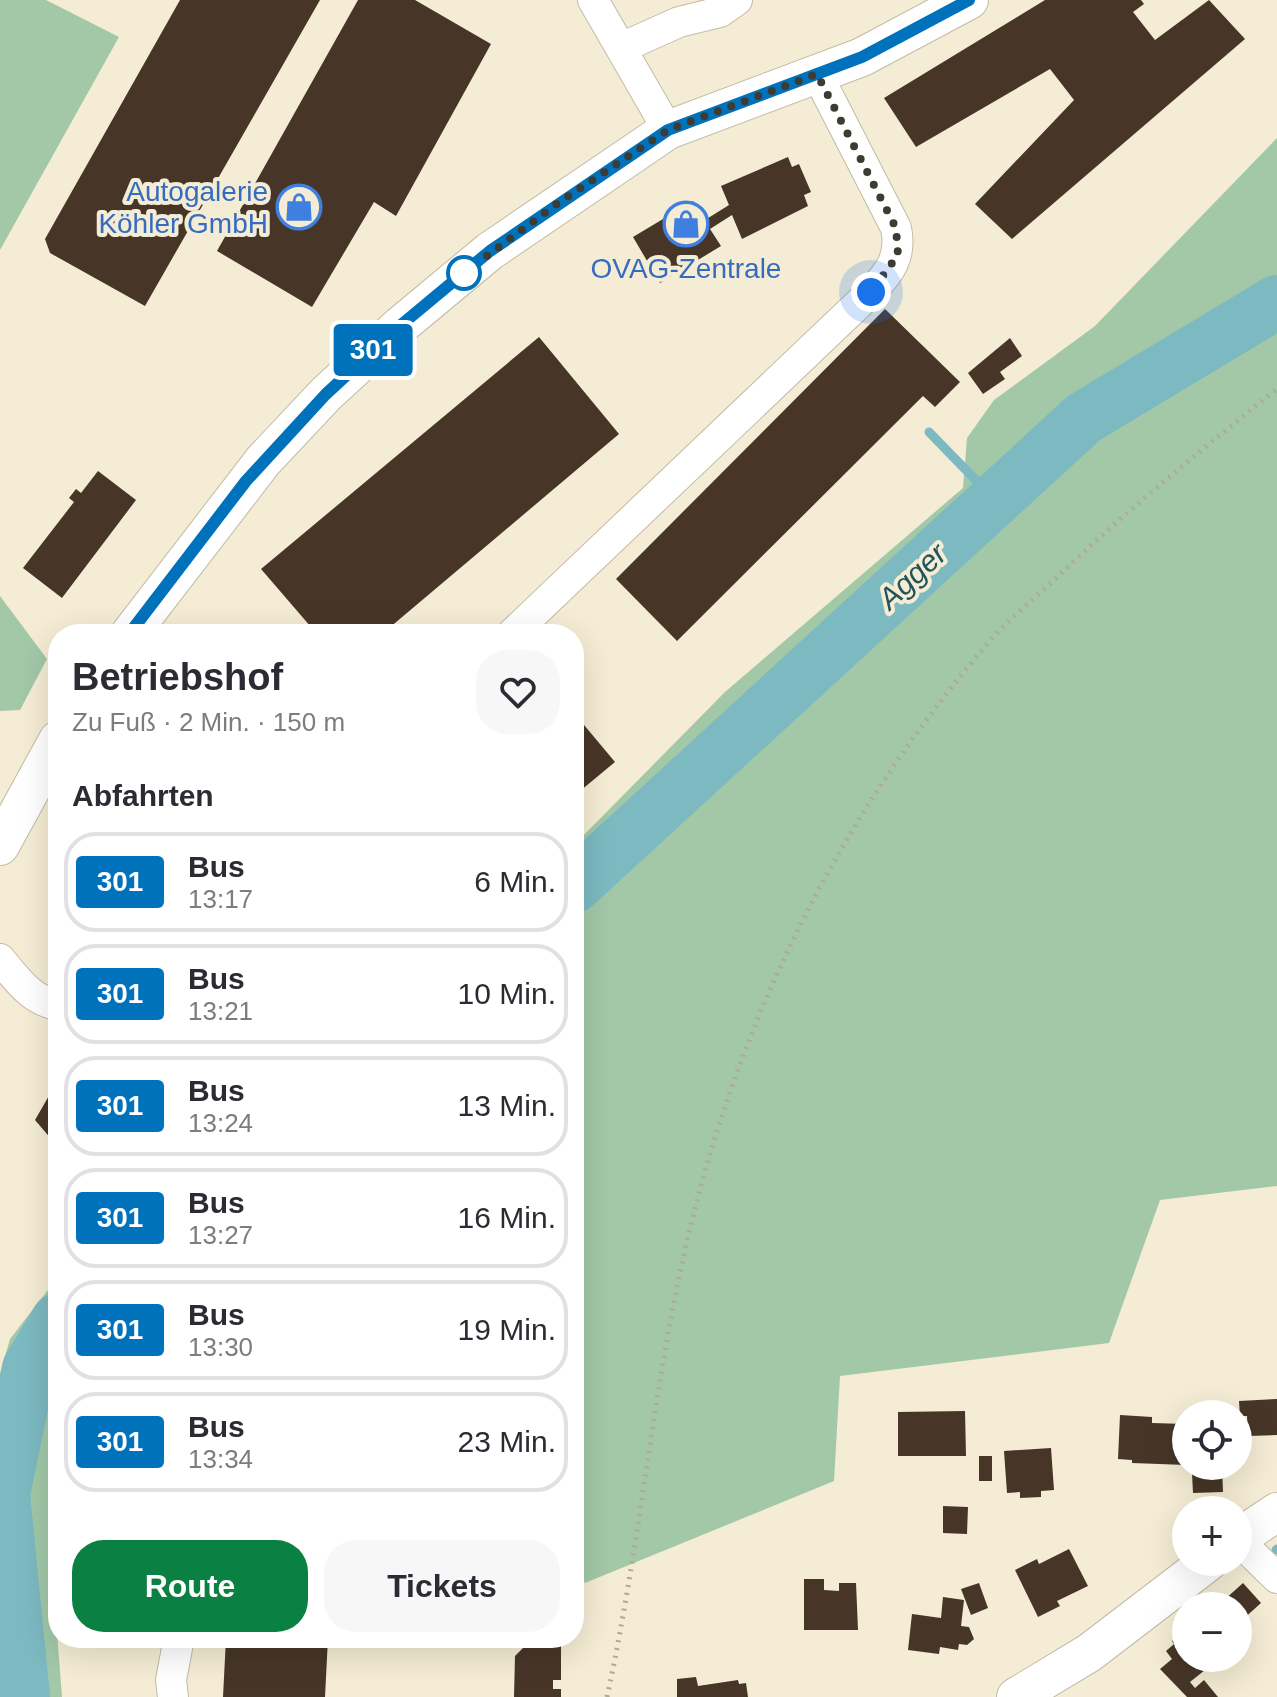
<!DOCTYPE html>
<html lang="de">
<head>
<meta charset="utf-8">
<style>
  :root { --surface:#fff; --page:#f7f7f7; --text:#2b2b33; --muted:#7c7c81; --line:#e1e1e2; --accent:#0b8043 }
  body { margin:0; font-family:Arial,sans-serif; background:var(--page); color:var(--text); height:100vh; display:flex; flex-direction:column; font-size:30px; white-space:nowrap }
  * { box-sizing:border-box; margin:0 }
  p { font-size:26px; color:var(--muted) }
  .icon { flex:none; width:44px; height:44px; fill:none; stroke:currentColor; stroke-width:2; stroke-linecap:round; stroke-linejoin:round }
  .map { position:relative; flex:1; overflow:hidden }
  .panel { position:absolute; left:48px; top:624px; width:536px; height:1024px; display:flex; flex-direction:column; background:var(--surface); border-radius:32px; box-shadow:0 8px 32px #0002 }
  .panel>* { flex:none }
  .badge { padding:0 16px; border-radius:6px; font-size:28px; line-height:52px }
  .controls { position:absolute; left:1172px; top:1400px; display:grid; gap:16px }
  .controls a { display:grid; place-items:center; width:80px; height:80px; border-radius:50%; background:var(--surface); box-shadow:0 8px 32px #0002; font-size:40px }
  .you { position:absolute; width:40px; height:40px; margin:-20px; border:6px solid #fff; border-radius:50%; background:#1a73e8; box-shadow:0 0 0 12px #1a73e833 }
  .map>.badge { position:absolute; translate:-50% -50%; box-shadow:0 0 0 4px #fff }
  h2 { padding:0 24px; font-size:30px; line-height:72px }
  .round { display:grid; place-items:center; flex:none; width:84px; height:84px; border-radius:32px; background:var(--page) }
  .head { display:flex; align-items:center; justify-content:space-between; height:136px; padding:0 24px }
  h1 { font-size:38px; font-weight:600; line-height:60px }
  .action { display:flex; gap:16px; margin-top:auto; padding:16px 24px }
  .action a { flex:1; height:92px; border-radius:32px; background:var(--accent); color:#fff; font-size:32px; font-weight:600; line-height:92px; text-align:center }
  .action a+a { background:var(--page); color:var(--text) }
  ul { padding:0; list-style:none }
  li { display:flex; align-items:center; gap:24px; height:100px; margin:0 16px 12px; padding:0 8px; border:4px solid var(--line); border-radius:32px }
  li div { flex:1 }
  li b { display:block; font-size:30px }
  li em { font-style:normal }
  li .badge { min-width:88px; font-weight:700; text-align:center }
  .map>svg:first-child { display:block }
  .green { fill:#a2c8a8 }
  .lines { fill:none; stroke-linecap:round; stroke-linejoin:round }
  .stream { stroke:#7cb9c1; stroke-width:9 }
  .river { stroke:#7cb9c1; stroke-width:54 }
  .building { fill:#473628 }
  .minor-casing { stroke:#c3bba4; stroke-width:32 }
  .major-casing { stroke:#c3bba4; stroke-width:40 }
  .path { stroke:#afa997; stroke-width:5; stroke-dasharray:2 6; stroke-linecap:butt }
  .minor { stroke:#fff; stroke-width:30 }
  .major { stroke:#fff; stroke-width:38 }
  .line-casing { stroke:#fff; stroke-width:18 }
  .line { stroke:#0072bc; stroke-width:12 }
  .walk { stroke:#3e3b32; stroke-width:8; stroke-dasharray:0 14.4 }
  .stop-dot { fill:#fff; stroke:#0072bc; stroke-width:4 }
  .labels { text-anchor:middle; dominant-baseline:central; stroke-width:8; stroke-linejoin:round; paint-order:stroke }
  .shop-label { font-size:28px; fill:#366cbe; stroke:#f4ecd4; text-anchor:end }
  .water-label { font-size:30px; font-style:italic; fill:#20555c; stroke:#f4ecd4 }
</style>
</head>
<body>
<div class="map">
<svg width="1277" height="1697" viewBox="0 0 1277 1697">
  <rect width="100%" height="100%" fill="#f4ecd4"/>
  <path class="green" d="M0,0h46l73,37 -119,213z
    M1277,138v1048l-117,14 -51,143 -269,33 -6,105 -249,102 -11,-17v-721l151,-153 238,-204 4,-50 27,-38 101,-74z
    M0,596l47,63 -27,51 -20,1z
    M58,1277v216l-8,48 12,156h-62v-323l10,-35z"/>
  <g class="lines">
    <path class="stream" d="M929,432l66,68
      M1276,1550l1,-1"/>
    <path class="river" d="M574,886l510,-468 193,-116
      M23,1697l-20,-203 26,-126 29,-48"/>
  </g>
  <path class="building" d="M180,0h140l-175,306 -95,-53 -5,-14z
    M358,0h57l76,44 -95,172 -22,-14 -62,105 -95,-56z
    M1045,0h96l3,4 -11,8 22,28 54,-40 36,39 -233,200 -37,-35 99,-104 -24,-31 -134,78 -32,-49z
    M788,157l4,10 7,-3 12,28 -7,3 4,11 -66,33 -10,-24 -22,14 11,17 -61,37 -27,-46 60,-36 12,19 24,-15 -8,-19z
    M885,309l75,73 -25,25 -12,-11 -246,245 -61,-62z
    M539,337l80,97 -237,200h-65l-56,-65z
    M1010,338l12,18 -22,16 5,7 -22,15 -15,-21z
    M98,471l38,29 -74,98 -39,-30 51,-66 -5,-4 7,-9 5,4z
    M574,713l41,49 -41,34z
    M58,1080v67l-23,-27z
    M1277,1399v36l-29,1 -1,-20h-7l-1,-15z
    M965,1411l1,45h-68v-44z
    M1120,1415l32,2v6l34,1v41l-54,-2v-3l-14,-1z
    M1051,1448l3,42 -13,1v6l-21,1v-6l-13,1 -3,-42z
    M979,1456h13v25h-13z
    M1196,1466h26l1,26 -30,1 -1,-20z
    M943,1506l25,1 -1,27 -24,-1z
    M1069,1549l19,37 -31,15 3,5 -22,11 -23,-47 22,-11 2,5z
    M804,1579h20v11l15,1v-8h17l2,47h-54z
    M979,1583l9,25 -17,7 -10,-26z
    M1243,1583l18,20 -20,18 -3,-15h-10l-5,-5z
    M943,1597l21,3 -3,26 8,1 5,12 -7,6 -8,-1 -1,6 -18,-3 -1,7 -31,-4 4,-36 29,4z
    M1186,1630v28h34l-30,24 5,6 9,-8 14,17h-31l-27,-28 12,-10 -6,-8 8,-7 -2,-3z
    M226,1638h102l-3,59h-102z
    M533,1638h28v42h-8v9h8v8h-47l1,-41z
    M696,1677l2,9 40,-6 1,4 7,-1 2,14h-71v-18z"/>
  <g class="lines">
    <g class="minor-casing">
      <path id="minor" d="M593,0l75,130
        M621,48l58,-26 41,-10 17,-12
        M512,634l359,-342c19,-20 31,-35 25,-64l-79,-154
        M0,959c16,19 31,42 58,46
        M1238,1540l39,38
        M173,1697l-2,-17 8,-42"/>
    </g>
    <g class="major-casing">
      <path id="major" d="M130,634l133,-173 63,-67 75,-69 89,-74 178,-121 194,-73 107,-57
        M0,846l58,-106
        M1238,1538l39,-26
        M1016,1697l73,-44 119,-91"/>
    </g>
    <path class="path" d="M607,1697c29,-132 42,-268 68,-400 48,-245 151,-466 314,-655 20,-23 45,-43 67,-64 70,-67 145,-128 221,-189"/>
    <use href="#minor" class="minor"/>
    <use href="#major" class="major"/>
  </g>
  <g class="lines">
    <g class="line-casing">
      <path id="line" d="M129,634l117,-153 80,-87 75,-69 89,-74 178,-121 194,-73 107,-57"/>
    </g>
    <use href="#line" class="line"/>
    <path class="walk" d="M464,273l94,-70 110,-73 149,-56 79,154 2,27 -27,37"/>
  </g>
  <defs>
    <g id="shop-ring" transform="scale(2.3)"><circle r="9.5" fill="#f4ecd4" stroke="#3f7fe0" stroke-width="1.5"/><path d="M-5-2.5h2.3a2.7 3.5 0 0 1 5.4 0H5L5.5 6h-11ZM-1.5-2.5h3a1.5 2.3 0 0 0-3 0Z" fill="#3f7fe0"/></g>
  </defs>
  <g fill-rule="evenodd">
    <use href="#shop-ring" x="299" y="207"/>
    <use href="#shop-ring" x="686" y="224"/>
  </g>
  <circle class="stop-dot" cx="464" cy="273" r="16"/>
  <g class="labels">
    <g class="shop-label">
      <text x="268" y="191">Autogalerie<tspan x="268" dy="32">Köhler GmbH</tspan></text>
      <text x="686" y="268" text-anchor="middle">OVAG-Zentrale</text>
    </g>
    <g class="water-label">
      <text transform="translate(912 576) rotate(-43)">Agger</text>
    </g>
  </g>
</svg>
<div class="controls">
<a><svg class="icon" aria-label="locate" viewBox="0 0 24 24"><circle cx="12" cy="12" r="6"/><path d="M12 2v4M12 18v4M2 12h4M18 12h4"/></svg></a>
<a>+</a>
<a>−</a>
</div>
<div class="you" style="left:871px;top:292px"></div>
<b class="badge" style="left:373px;top:350px;background:#0072bc;color:#fff">301</b>
<section class="panel">
<div class="head"><div><h1>Betriebshof</h1><p>Zu Fuß · 2 Min. · 150 m</p></div><a class="round"><svg class="icon" aria-label="heart" viewBox="0 0 24 24"><path d="M12 20l-8-8c-3-5 5-10 8-4 3-6 11-1 8 4z"/></svg></a></div>
<h2>Abfahrten</h2>
<ul>
<li><span class="badge" style="background:#0072bc;color:#fff">301</span><div><b>Bus</b><p>13:17</p></div><em>6 Min.</em></li>
<li><span class="badge" style="background:#0072bc;color:#fff">301</span><div><b>Bus</b><p>13:21</p></div><em>10 Min.</em></li>
<li><span class="badge" style="background:#0072bc;color:#fff">301</span><div><b>Bus</b><p>13:24</p></div><em>13 Min.</em></li>
<li><span class="badge" style="background:#0072bc;color:#fff">301</span><div><b>Bus</b><p>13:27</p></div><em>16 Min.</em></li>
<li><span class="badge" style="background:#0072bc;color:#fff">301</span><div><b>Bus</b><p>13:30</p></div><em>19 Min.</em></li>
<li><span class="badge" style="background:#0072bc;color:#fff">301</span><div><b>Bus</b><p>13:34</p></div><em>23 Min.</em></li>
</ul>
<div class="action"><a>Route</a><a>Tickets</a></div>
</section>
</div>
</body>
</html>
